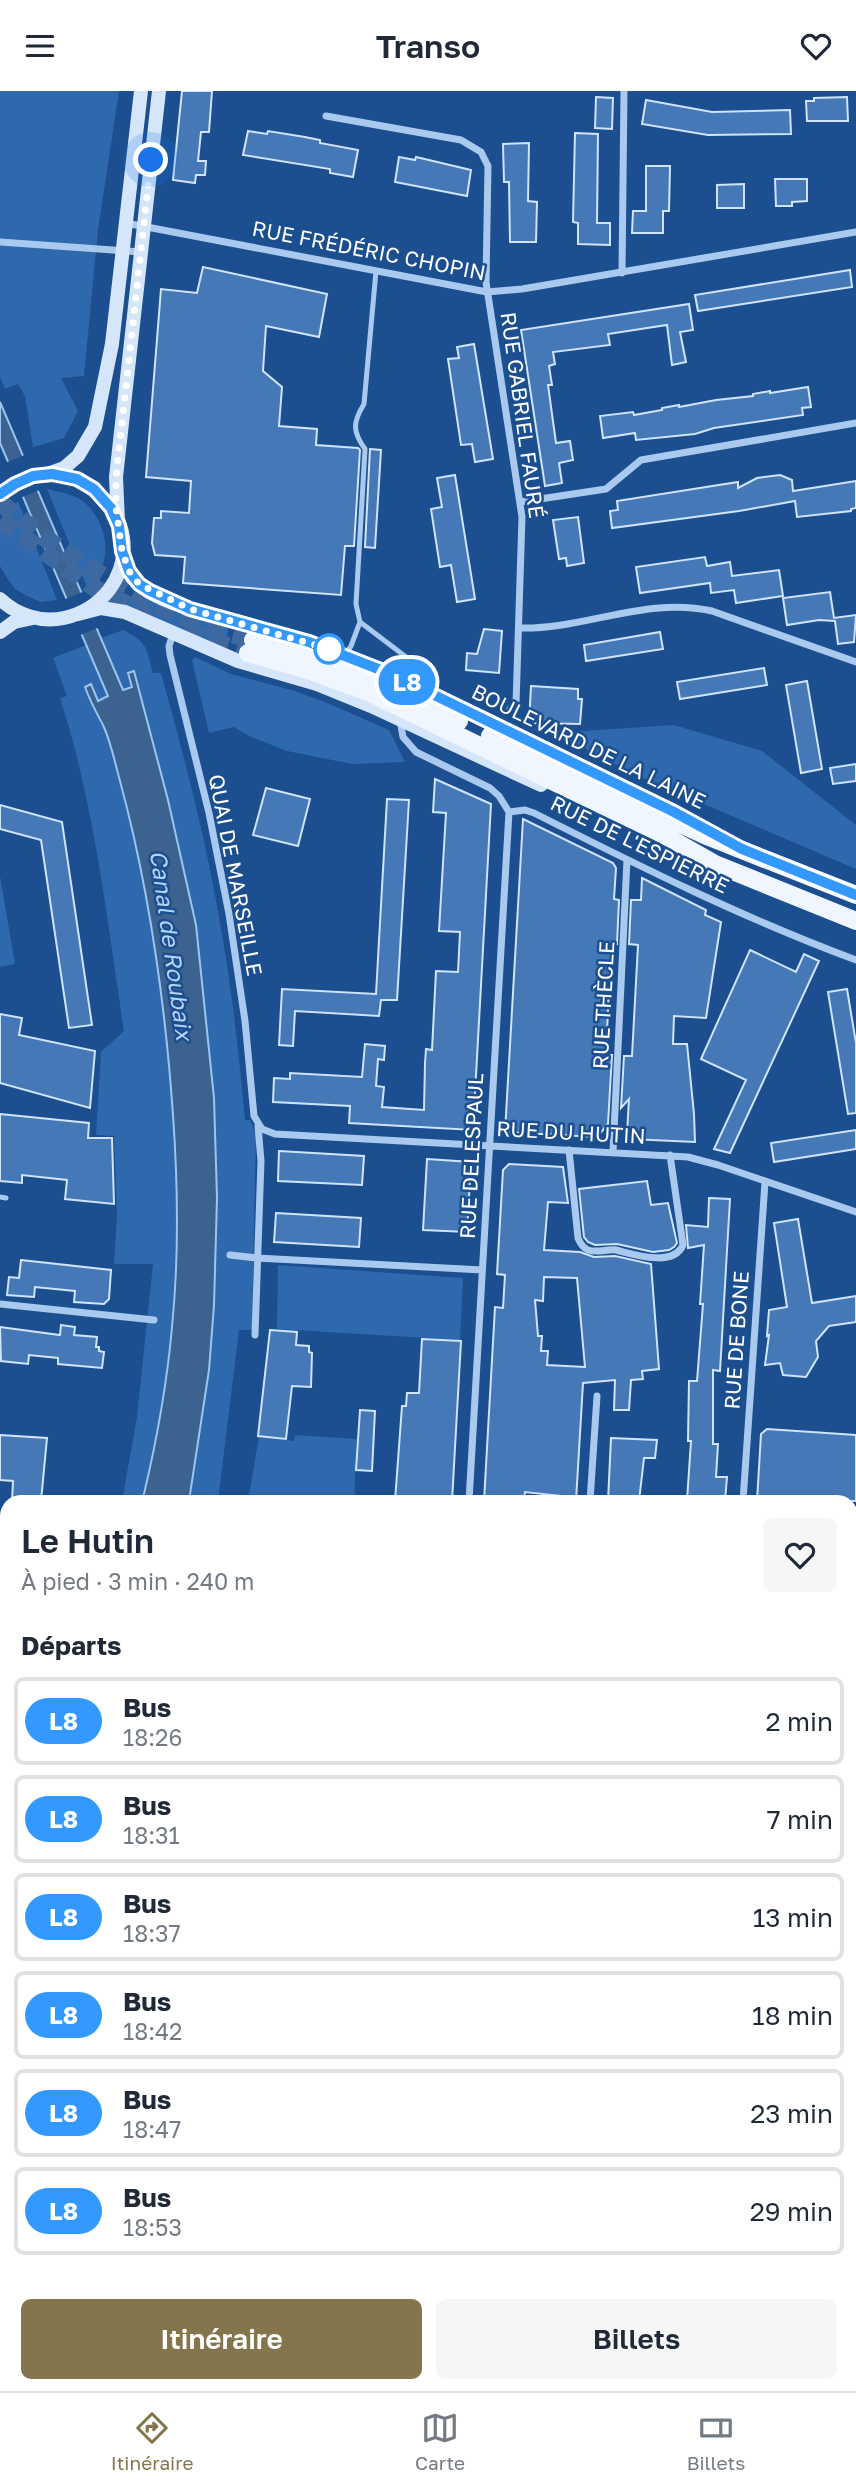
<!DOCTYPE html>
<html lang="fr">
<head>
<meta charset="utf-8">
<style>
  :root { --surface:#fff; --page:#f6f6f7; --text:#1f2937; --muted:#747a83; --line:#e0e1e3; --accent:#84754c }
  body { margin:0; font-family:"Golos Text",sans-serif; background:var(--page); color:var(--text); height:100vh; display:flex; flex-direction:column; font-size:26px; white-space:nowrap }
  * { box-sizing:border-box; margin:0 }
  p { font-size:23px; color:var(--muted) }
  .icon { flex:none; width:38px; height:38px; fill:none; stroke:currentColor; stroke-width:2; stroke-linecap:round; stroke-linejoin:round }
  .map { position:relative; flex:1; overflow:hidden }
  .details { position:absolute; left:0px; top:1404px; width:858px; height:898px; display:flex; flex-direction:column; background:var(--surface); border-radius:21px 21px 0 0; box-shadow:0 4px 10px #0003 }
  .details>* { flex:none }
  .badge { padding:0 14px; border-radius:23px; font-size:24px; line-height:46px }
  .you { position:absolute; width:35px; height:35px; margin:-18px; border:5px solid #fff; border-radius:50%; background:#1a73e8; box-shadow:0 0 0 10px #1a73e833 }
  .map>.badge { position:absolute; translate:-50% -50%; box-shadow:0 0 0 4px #fff }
  h2 { padding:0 21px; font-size:26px; line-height:63px }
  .round { display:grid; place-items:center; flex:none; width:74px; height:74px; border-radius:10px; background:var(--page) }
  .head { display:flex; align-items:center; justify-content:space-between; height:119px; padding:0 21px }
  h1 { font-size:33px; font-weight:600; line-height:52px }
  .cta { display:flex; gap:14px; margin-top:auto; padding:14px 21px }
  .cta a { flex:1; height:80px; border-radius:10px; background:var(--accent); color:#fff; font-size:28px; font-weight:600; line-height:80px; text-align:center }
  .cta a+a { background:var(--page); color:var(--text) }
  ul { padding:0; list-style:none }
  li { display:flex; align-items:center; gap:21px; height:88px; margin:0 14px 10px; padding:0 7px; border:4px solid var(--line); border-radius:10px }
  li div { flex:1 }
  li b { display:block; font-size:26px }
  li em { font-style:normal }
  li .badge { min-width:77px; font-weight:700; text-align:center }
  header { display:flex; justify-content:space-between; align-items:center; height:91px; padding:0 21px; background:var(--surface); font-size:32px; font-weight:600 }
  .dock { display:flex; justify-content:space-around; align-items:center; height:98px; border-top:2px solid var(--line); background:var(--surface); font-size:19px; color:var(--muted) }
  .dock a { display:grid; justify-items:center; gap:4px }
  .dock .on { color:var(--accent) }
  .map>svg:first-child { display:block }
  .green { fill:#2e69ad }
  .water { fill:#3c6290; stroke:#9cc4f0; stroke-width:2 }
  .pier { fill:#1b4f8f }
  .building { fill:#4478b7; stroke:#cfe3fa; stroke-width:2; fill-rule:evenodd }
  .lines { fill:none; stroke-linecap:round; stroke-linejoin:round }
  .primary-tunnel { stroke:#3d69a0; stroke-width:18; stroke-dasharray:18 9; stroke-linecap:butt }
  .lane { stroke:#a9c9ee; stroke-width:5 }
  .street { stroke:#a9c9ee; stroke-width:7 }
  .secondary { stroke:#d6e6fa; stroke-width:14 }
  .primary { stroke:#f0f6ff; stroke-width:18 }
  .line-casing { stroke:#fff; stroke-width:16 }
  .line { stroke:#39f; stroke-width:10 }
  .walk { stroke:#fff; stroke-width:7; stroke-dasharray:0 12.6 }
  .stop-dot { fill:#fff; stroke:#39f; stroke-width:3.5 }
  .labels { text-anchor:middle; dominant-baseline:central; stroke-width:5; stroke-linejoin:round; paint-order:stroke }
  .street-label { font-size:21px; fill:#fff; stroke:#1b4f8f }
  .water-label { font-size:23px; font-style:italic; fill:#b5d3f5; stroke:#1b4f8f }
</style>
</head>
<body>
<header><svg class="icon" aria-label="menu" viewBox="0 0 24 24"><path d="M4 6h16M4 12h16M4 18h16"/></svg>Transo<svg class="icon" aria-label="heart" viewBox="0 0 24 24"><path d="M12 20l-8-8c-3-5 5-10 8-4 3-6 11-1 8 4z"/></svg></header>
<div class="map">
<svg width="856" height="2300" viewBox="0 0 856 2300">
  <rect width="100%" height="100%" fill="#1b4f8f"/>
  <path class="green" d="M0,0h119l-21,139 -14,146 -23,2 17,33 -14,27 -31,9 -8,-51 -7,-12 -13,5 -5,-12z
    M47,398c12,3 27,5 37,13 17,14 26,41 19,62 -2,9 -10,16 -16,23z
    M18,410l39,99 -16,2 -14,-6 -12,-7 -8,-11 -7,-12v-42l2,-6z
    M135,500l47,20 47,13 -4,28 -100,-45z
    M123,539c25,12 23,18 30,43h8c23,83 45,166 59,250 12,66 19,131 25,197h5l6,15 -4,195h-13l-21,171h-29l20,-131 5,-65 3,-106 -3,-101 -18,-173 -28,-125 -34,-129 -6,3 5,13 -10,3 -22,-52z
    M86,554l22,52 -10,4 -7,-17 -6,3c5,14 11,25 18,38 8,17 12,38 17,56 51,189 71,397 46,592 -3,32 -11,102 -26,128h-18l15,-84 16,-153h-39l3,-49 -3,-79 -18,-1 5,-83 23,-21c-17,-111 -29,-225 -64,-333l7,-2 -14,-38z
    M195,566l36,17 64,17 30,11 64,28 16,32 -53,2 -65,-13 -38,-15 -15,-9 -25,6 -17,-73z
    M674,634l88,26 94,74v44l-213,-91 -89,-45z
    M0,785l15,88 -15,3z
    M278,1174l185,13 -3,62 -183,-11z
    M295,1344l62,4 -3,62h-106l11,-64 35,4z
    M7,1690v196l-7,24v-82l6,-18 -6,-2v-95z
    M7,2028v189l-7,23v-189z"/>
  <path class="water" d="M0,311l123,288 9,-3 -4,-14 6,-2 34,129 28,125 18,173 3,100 -3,107 -5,65 -20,131h-49l4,-7c13,-55 23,-111 28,-167 7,-70 6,-142 1,-212 -8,-114 -23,-223 -53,-334 -5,-18 -9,-39 -17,-56 -7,-13 -13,-24 -18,-38l6,-3 7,17 10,-5 -108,-253z
    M7,1886v142l-7,23v-141z"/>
  <path class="pier" d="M27,363l15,35 -22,9 -15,-35z
    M85,500l15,36 -22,9 -15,-36z"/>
  <path class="building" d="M182,0h30l-3,41h-8l-3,29h8l-1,14h-9l-1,8 -22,-3z
    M596,6l17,1 -1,31 -17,-1z
    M847,6l1,24h-41l-1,-20h8v-3z
    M646,9l66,12 78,-2 1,24 -83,1 -66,-11z
    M248,40l19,3 1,-3 37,6 15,3v3l38,7 -5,27 -23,-4v-4l-87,-14z
    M575,42l23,1 -1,89h13v22l-32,-1v-21l-5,-1z
    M529,52l-1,58 9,1 -1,40h-26l-1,-60h-5l-1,-38z
    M399,66l16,3 1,-3 55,13 -4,26 -72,-14z
    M646,75h24l-1,45h-6v22h-31l1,-22h13z
    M775,88h32v22l-15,1v4h-16z
    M744,93v24h-27v-23z
    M203,176l124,27 -8,43 -53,-11 -3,45 19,16 -3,39 38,3 -1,16 42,3 2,2 -6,96h-9l-4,49 -158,-12 2,-26 -30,-2 -3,-12 2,-25h7v-7l28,2 2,-32 -45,-4 15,-188 36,4z
    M850,179l2,17 -154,24 -3,-16z
    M689,213l4,26 -13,2 6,30 -14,3 -5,-40 -59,9 2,11 -57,7 2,12 -6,2 3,19h-4l8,58 14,-2 3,19 -14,3 3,20 -17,3 -24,-156z
    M474,253l19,115 -18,3 -3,-18 -11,1 -13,-86 11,-1 -2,-11z
    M808,296l3,20 -9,1 1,7 -89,13 -19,6 -59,6 -1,-7 -32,5 -3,-22 33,-4 1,3 28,-5v-2l17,-3v2l37,-7 37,-4v-2l17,-3v2z
    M370,358l11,1 -6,98 -10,-1z
    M455,384l20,124 -18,3 -6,-37 -11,2 -9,-58 11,-2 -5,-29z
    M780,384l12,5 1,11 63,-10v27l-5,1v2l-54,6 -2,-16 -56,10 -127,17 -2,-17 8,-1 -1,-9 121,-19v6l19,-10z
    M578,426l6,46 -17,3 -1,-8 -7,1 -6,-39z
    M705,466l2,9 23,-4 2,14 47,-6 4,26 -47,7 -2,-13 -23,3 -1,-10 -70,10 -4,-26z
    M830,501l4,26 22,-3 -2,27 -16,2 -3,-23 -16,-1 -32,5 -4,-27z
    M484,538l18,2 -3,42 -33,-3 1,-17 10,1z
    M660,541l3,17 -77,12 -2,-16z
    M764,577l3,17 -87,14 -3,-17z
    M807,590l15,88 -21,4 -15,-88z
    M531,595l47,3v10h4l-2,25 -51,-1z
    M856,673v17l-23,3 -3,-16z
    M435,688l56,25 -18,326 -124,-7 1,-17 -77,-4 1,-24 16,1v-6l72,4 3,-33 20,2 -1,14 -6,-1 -2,27 8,1 -2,20 42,3 1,-47 1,-14 6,1 4,-79 22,1 2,-40 -21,-1 7,-118 -13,-1z
    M266,697l44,11 -12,47 -45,-11z
    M387,708l22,1 -12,200h-16l-2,16 -84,-5 -2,35 -14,-1 3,-56 94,5z
    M0,714l62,17 30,203 -23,3 -28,-188 -41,-11z
    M523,728l90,44 3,5 -2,31 5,1 -2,44 -6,-1 -5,112h6l-4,69 -11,13 -92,-5z
    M642,787l64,32 -1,5 16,7 -15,96 -32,-2 -1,28h14l7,70 1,28 -65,-3 -3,-6 2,-34 -8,9 3,-52h8l6,-111 -9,-1 2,-44h10z
    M750,859l46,22 8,-18 15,7 -89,192 -16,-4 32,-69 -45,-21z
    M847,898l9,54v70l-8,1 -20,-122z
    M0,923l22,4 -3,17 76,16 -5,57 -90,-25z
    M0,1023l89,9 -1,15h24l2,66 -49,-5 2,-19 -45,-5v8l-22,-2z
    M856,1039v19l-82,13 -3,-19z
    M279,1060l85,5 -2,29 -84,-4z
    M427,1068l44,3 -4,70 -44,-2z
    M509,1073l54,3 5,36 -20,-1 -4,48 36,2 14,5 21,-1 36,8 8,105 -17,2 1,8 -12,1 -2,30h-15l1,-30 -32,3 -7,118h-15v-5l-36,-4 -1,9h-40l11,-194 8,1 2,-33 -8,-1 6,-104zM544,1186l33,1 8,89 -38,-2 1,-14h-7l1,-15h-4l-3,-36 8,1z
    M647,1090l4,24 17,-2 9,40 -3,4 -5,3 -16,2 -36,-8 -22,1 -7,-3 -4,-5 -5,-48z
    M709,1107l21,1 -10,172 -7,-1v74h5l-2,33h11l-2,24h-38l4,-60h-3l1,-60h8l6,-77h-3l4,-59 -16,3 -2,-23 22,2z
    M276,1122l85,5 -2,29 -85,-5z
    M798,1128l14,84 44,-7v26l-27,4 -13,15 2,16 -12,20 -23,-2 -3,-12 -15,2 4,-30 -2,1 2,-26 18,-3 -13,-84z
    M21,1169l90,10 -2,29 -5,5 -30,-2 1,-11 -40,-4 -1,10 -27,-2 2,-18 10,1z
    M61,1234l14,2 -1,8 23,2 -1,10h3v4l5,1 -2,16 -44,-4v-6l-29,-3 -1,9 -27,-3 -1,-34 60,8z
    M270,1239l27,2 -1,13 13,1v6l3,1 -1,34 -19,-1 -6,53 -28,-3z
    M422,1248l39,2 -9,160h-57l7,-95h4l1,-13h12z
    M360,1319l15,1 -3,60 -16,-1z
    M767,1338l89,6v66h-99l4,-67z
    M0,1344l47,3 -6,63h-29l1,-20 -13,-1z
    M611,1347l46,2 -2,18h-11l-5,43h-31z"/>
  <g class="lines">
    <path class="primary-tunnel" d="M0,411c56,49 123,89 191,118 20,9 41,14 62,20
      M0,429l96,69 54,27
      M185,541l63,21"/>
    <path class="lane" d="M376,180l-12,133c-11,18 -12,27 1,45l-9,155 4,18 54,41 15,25
      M345,564l6,-9 9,-24
      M0,1106l6,1
      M304,2300l1,-6"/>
    <path class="street" d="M326,25l135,24 20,12 7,14 -2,116 36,235 -6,187 -6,5
      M126,132l361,69 35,-3 334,-57
      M0,151l141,10
      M622,182l2,-182
      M520,411l86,-13 35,-29 215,-37
      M519,537c65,2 127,-32 193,-17l144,51
      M173,543l-4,12 1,9 39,158 20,101 16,107 9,95 8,13 13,5 413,23 30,8 138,47
      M400,629l3,17 13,15 74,36 9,8 10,16 -40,689
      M509,721l16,-2 9,3c105,53 211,106 322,147
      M569,1059l9,88c2,5 5,10 10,12 9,3 19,-1 28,0 17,4 57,18 67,-5l-13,-90
      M613,1061l14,-292
      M230,1164l27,3 225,12
      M0,1213l154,16
      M255,1244l6,-174 -3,-35
      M590,1410l7,-105
      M743,1410l22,-319
      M0,1561l7,1
      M850,1625h6
      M850,1894h6
      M850,2146l6,1
      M417,2300l1,-6
      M680,2300v-6"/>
    <path class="secondary" d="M47,383l17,-6 14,-12 17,-29 17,-83 29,-253
      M0,403c67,-57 160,25 109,96 -11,14 -27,24 -45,28 -23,5 -47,-3 -64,-19
      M118,430l-2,-44 43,-386
      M122,460c3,8 5,17 9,25 15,22 61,34 86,40 160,40 305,122 453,194
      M78,523l23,-6 24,4 113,49 79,23 54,22 170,79
      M0,541l14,-10 19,-4"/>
    <path class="primary" d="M253,549c71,21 139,48 206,81
      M248,562l60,17 60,22 296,143 51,29 141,57
      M490,645l219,101 147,58"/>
  </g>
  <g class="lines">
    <g class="line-casing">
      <path id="line" d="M0,403l15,-10 18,-8 19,-2 25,5 17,10 17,19 8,18 3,25 7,20 10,13 11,7 40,18 119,33 82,32 283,138 68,37 114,46"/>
    </g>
    <use href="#line" class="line"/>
    <path class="walk" d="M151,69l-35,317v31l6,43 7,20 10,13 51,25 139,40"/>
  </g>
  <circle class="stop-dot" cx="329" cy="558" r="14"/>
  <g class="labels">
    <g class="street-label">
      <text transform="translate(369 159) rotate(11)">RUE FRÉDÉRIC CHOPIN</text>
      <text transform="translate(523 324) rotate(82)">RUE GABRIEL FAURÉ</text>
      <text transform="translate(589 655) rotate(26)">BOULEVARD DE LA LAINE</text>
      <text transform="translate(640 753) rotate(26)">RUE DE L'ESPIERRE</text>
      <text transform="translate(236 784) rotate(79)">QUAI DE MARSEILLE</text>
      <text transform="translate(603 914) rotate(-87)">RUE THÈCLE</text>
      <text transform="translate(571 1041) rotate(3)">RUE DU HUTIN</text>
      <text transform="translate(471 1065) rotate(-87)">RUE DELESPAUL</text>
      <text transform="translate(736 1249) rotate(-86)">RUE DE BONE</text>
    </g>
    <g class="water-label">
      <text transform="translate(172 854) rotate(82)">Canal de Roubaix</text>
    </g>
  </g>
</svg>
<div class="you" style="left:151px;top:69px"></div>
<b class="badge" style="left:407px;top:591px;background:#39f;color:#fff">L8</b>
<section class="details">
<div class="head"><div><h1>Le Hutin</h1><p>À pied · 3 min · 240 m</p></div><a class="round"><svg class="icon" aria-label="heart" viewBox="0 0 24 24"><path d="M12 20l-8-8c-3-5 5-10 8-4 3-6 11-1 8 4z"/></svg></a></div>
<h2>Départs</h2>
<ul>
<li><span class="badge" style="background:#39f;color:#fff">L8</span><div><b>Bus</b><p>18:26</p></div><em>2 min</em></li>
<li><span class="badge" style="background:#39f;color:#fff">L8</span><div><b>Bus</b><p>18:31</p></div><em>7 min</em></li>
<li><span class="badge" style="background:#39f;color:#fff">L8</span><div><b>Bus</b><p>18:37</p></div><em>13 min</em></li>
<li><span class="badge" style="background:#39f;color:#fff">L8</span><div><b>Bus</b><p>18:42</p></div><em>18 min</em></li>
<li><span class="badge" style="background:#39f;color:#fff">L8</span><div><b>Bus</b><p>18:47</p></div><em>23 min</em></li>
<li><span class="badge" style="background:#39f;color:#fff">L8</span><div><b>Bus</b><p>18:53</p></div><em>29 min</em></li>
</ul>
<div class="cta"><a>Itinéraire</a><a>Billets</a></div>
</section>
</div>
<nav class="dock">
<a class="on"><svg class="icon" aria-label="directions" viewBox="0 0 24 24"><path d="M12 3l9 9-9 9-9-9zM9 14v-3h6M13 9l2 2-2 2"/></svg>Itinéraire</a>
<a><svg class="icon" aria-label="map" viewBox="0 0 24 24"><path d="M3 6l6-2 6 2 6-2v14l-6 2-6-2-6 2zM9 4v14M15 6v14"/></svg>Carte</a>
<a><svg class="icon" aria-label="tickets" viewBox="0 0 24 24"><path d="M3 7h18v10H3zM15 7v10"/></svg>Billets</a>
</nav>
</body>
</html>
